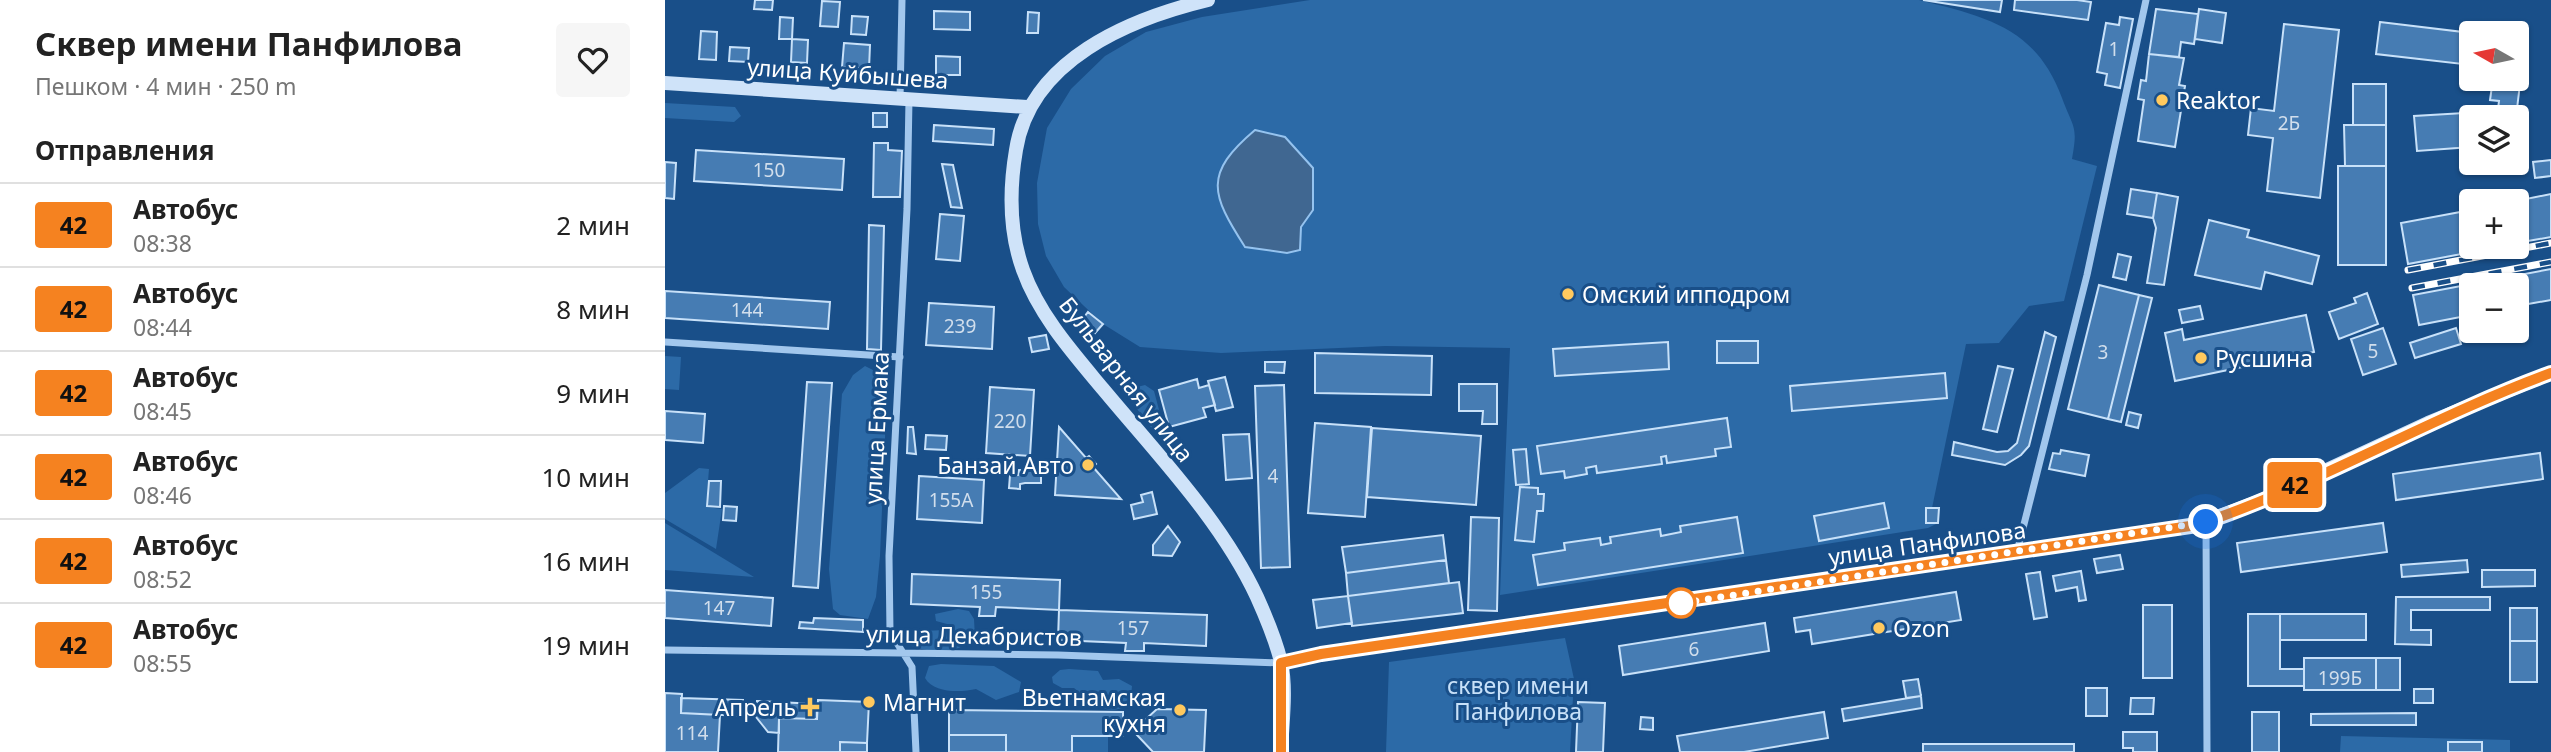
<!DOCTYPE html>
<html lang="ru">
<head>
<meta charset="utf-8">
<style>
  :root { --surface:#fff; --page:#f6f6f6; --text:#222; --muted:#767676; --line:#e0e0e0 }
  body { margin:0; font-family:"Noto Sans",sans-serif; background:var(--page); color:var(--text); height:100vh; display:flex; flex-direction:column; font-size:26px; white-space:nowrap }
  * { box-sizing:border-box; margin:0 }
  p { font-size:23px; color:var(--muted) }
  .icon { flex:none; width:38px; height:38px; fill:none; stroke:currentColor; stroke-width:2; stroke-linecap:round; stroke-linejoin:round }
  .map { position:relative; flex:1; overflow:hidden }
  .sheet { display:flex; flex-direction:column; background:var(--surface); width:665px }
  .sheet>* { flex:none }
  .badge { padding:0 14px; border-radius:5px; font-size:24px; line-height:46px }
  .needle { width:46px; rotate:279deg }
  .tools { position:absolute; left:1794px; top:21px; display:grid; gap:14px }
  .tools a { display:grid; place-items:center; width:70px; height:70px; border-radius:7px; background:var(--surface); box-shadow:0 2px 5px #0004; font-size:35px }
  .you { position:absolute; width:35px; height:35px; margin:-18px; border:5px solid #fff; border-radius:50%; background:#1a73e8; box-shadow:0 0 0 10px #1a73e833 }
  .map>.badge { position:absolute; translate:-50% -50%; box-shadow:0 0 0 4px #fff }
  h2 { padding:0 35px; font-size:26px; line-height:63px }
  .round { display:grid; place-items:center; flex:none; width:74px; height:74px; border-radius:7px; background:var(--page) }
  .head { display:flex; align-items:center; justify-content:space-between; height:119px; padding:0 35px }
  h1 { font-size:33px; font-weight:700; line-height:52px }
  ul { padding:0; list-style:none }
  li { display:flex; align-items:center; gap:21px; height:84px; padding:0 35px; border-top:2px solid var(--line) }
  li div { flex:1 }
  li b { display:block; font-size:26px }
  li em { font-style:normal }
  li .badge { min-width:77px; font-weight:700; text-align:center }
  main { display:flex; flex:1; min-height:0 }
  .map>svg:first-child { display:block }
  .green { fill:#2c6aa7 }
  .water { fill:#406791; stroke:#95c3ef; stroke-width:2 }
  .building { fill:#467cb3; stroke:#c8e1f9; stroke-width:2 }
  .lines { fill:none; stroke-linecap:round; stroke-linejoin:round }
  .minor { stroke:#a2c7ed; stroke-width:7 }
  .secondary { stroke:#cfe3f9; stroke-width:14 }
  .rail-casing { stroke:#fff; stroke-width:7 }
  .rail { stroke:#194f89; stroke-width:4.5; stroke-dasharray:13; stroke-linecap:butt }
  .line-casing { stroke:#fff; stroke-width:16 }
  .line { stroke:#f58220; stroke-width:10 }
  .walk { stroke:#fff; stroke-width:7; stroke-dasharray:0 12.6 }
  .poi-dot { fill:#ffc95e; stroke:#194f89; stroke-width:2.5 }
  .stop-dot { fill:#fff; stroke:#f58220; stroke-width:3.5 }
  .labels { text-anchor:middle; dominant-baseline:central; stroke-width:6; stroke-linejoin:round; paint-order:stroke }
  .number-label { font-size:19px; fill:#d1deec }
  .street-label { font-size:23px; fill:#fff; stroke:#194f89 }
  .poi-label { font-size:23px; fill:#fff; stroke:#194f89; text-anchor:start }
  .park-label { font-size:23px; fill:#c8e1f9; stroke:#194f89 }
</style>
</head>
<body>
<main>
<section class="sheet">
<div class="head"><div><h1>Сквер имени Панфилова</h1><p>Пешком · 4 мин · 250 m</p></div><a class="round"><svg class="icon" aria-label="heart" viewBox="0 0 24 24"><path d="M12 20l-8-8c-3-5 5-10 8-4 3-6 11-1 8 4z"/></svg></a></div>
<h2>Отправления</h2>
<ul>
<li><span class="badge" style="background:#f58220;color:#111">42</span><div><b>Автобус</b><p>08:38</p></div><em>2 мин</em></li>
<li><span class="badge" style="background:#f58220;color:#111">42</span><div><b>Автобус</b><p>08:44</p></div><em>8 мин</em></li>
<li><span class="badge" style="background:#f58220;color:#111">42</span><div><b>Автобус</b><p>08:45</p></div><em>9 мин</em></li>
<li><span class="badge" style="background:#f58220;color:#111">42</span><div><b>Автобус</b><p>08:46</p></div><em>10 мин</em></li>
<li><span class="badge" style="background:#f58220;color:#111">42</span><div><b>Автобус</b><p>08:52</p></div><em>16 мин</em></li>
<li><span class="badge" style="background:#f58220;color:#111">42</span><div><b>Автобус</b><p>08:55</p></div><em>19 мин</em></li>
</ul>
</section>
<div class="map">
<svg width="1886" height="752" viewBox="0 0 1886 752">
  <rect width="100%" height="100%" fill="#194f89"/>
  <path class="green" d="M645,0h609c67,17 117,27 143,98 12,32 16,27 10,61l25,7 -33,135 -35,5 -30,37 -33,1 -34,164h7l-1,15 -10,5 -428,67 10,-247 -125,-2 -164,7 -81,-6 -37,-23 -39,-37 -18,-31 -8,-32 -1,-41 10,-55 24,-39 34,-33 41,-24 56,-15z
    M0,103l70,4 6,9 -7,6 -69,-4z
    M0,356l16,1 -2,33 -14,-1z
    M200,366l12,6 10,18 -7,166 -4,41 -8,22 -28,-4 -7,-6 -4,-40 13,-175 11,-19z
    M480,385l9,6 12,45 -10,-2 -25,-33 6,-14z
    M34,468l10,1 -3,38 16,2 -6,40 -51,-30v-26z
    M0,523l89,54 -89,-7z
    M293,609l11,2 5,8 1,19c-18,18 -55,16 -74,2l-1,-8 45,-2 2,-6 -11,-3 -1,-7z
    M900,638l9,41 -4,73h-184l3,-90z
    M276,664l53,2 27,16 -2,10 -23,8 -20,-11c-14,3 -42,5 -51,-11l4,-12z
    M404,669l29,2 5,9 16,-1 13,7 -2,20c-28,10 -36,-2 -56,-18h-12l-9,-5 -1,-6 8,-7z
    M407,736h36v16h-36z
    M1676,736l169,4v12h-170z"/>
  <path class="water" d="M590,130l30,7 28,31v42l-12,17 -1,23 -13,3 -42,-6c-34,-53 -42,-73 10,-117z"/>
  <path class="building" d="M90,0h18l-1,10 -18,-1z
    M1258,0h79l-2,12z
    M1350,0h62l14,2 -3,18 -74,-10z
    M157,1l18,1 -2,25 -18,-1z
    M1491,9l42,5 -4,30 -13,-2 -2,15 -30,-3z
    M1534,9l27,4 -4,30 -27,-4z
    M269,11l36,1v18l-36,-1z
    M363,12l11,1 -1,20h-11z
    M187,16l16,1 -2,18 -15,-1z
    M115,17l13,1 -1,21h-13z
    M1455,17l13,2 -13,69 -15,-3 2,-11 -10,-2 9,-49 13,2z
    M1715,22l91,11v32l-95,-11z
    M1619,24l55,6 -19,168 -53,-7 6,-53 -25,-3 3,-27 23,3z
    M36,31l16,1 -1,28 -17,-1z
    M127,39l16,1 -1,23 -16,-1z
    M179,43l26,2 -1,24 -27,-2z
    M65,47l19,1 -1,14 -19,-1z
    M1484,54l35,4 -5,27 6,1 -10,61 -37,-6 6,-41 -6,-1 3,-19 5,1z
    M271,56l24,1v18h-24z
    M1852,58l6,1 -7,58h-19l2,-16 -9,-1 3,-21h24z
    M1688,84h33v41h-33z
    M1816,112v5h-10v30l-54,4 -3,-35z
    M208,113h14v14h-14z
    M269,125l60,4 -1,16 -60,-4z
    M1679,125h42v41h-41z
    M209,143h14v7l14,1 -2,46h-27z
    M31,150l148,9 -2,31 -148,-9z
    M1886,160v16l-16,2 -2,-16z
    M0,162l11,1 -2,36 -9,-1z
    M277,164l11,1 9,43 -11,-1z
    M1673,166h48v99h-48z
    M1466,189l26,4 -4,25 -26,-4z
    M1492,193l21,4 -14,88 -17,-2 9,-55 -3,-10z
    M1886,194v43l-29,5 -6,-41z
    M1806,210v37h28l-91,17 -7,-41z
    M275,214l24,2 -4,45 -24,-2z
    M1544,220l40,10 -2,7 72,19 -7,28 -47,-12 -4,17 -66,-14z
    M204,225l15,1 -3,124 -14,-1z
    M1453,254l13,3 -5,23 -13,-3z
    M1886,269v31l-34,6v-21h-46v30l-52,10 -6,-30z
    M1434,285l40,10 -31,124 -40,-10z
    M0,291l165,11 -2,27 -163,-11z
    M1702,293l11,31 -39,15 -10,-27 27,-9 -2,-5z
    M1474,295l13,3 -31,124 -13,-3z
    M264,303l65,4 -2,42 -66,-4z
    M1535,306l3,13 -21,4 -3,-13z
    M423,312l15,12 -8,9 -14,-12z
    M1641,315l8,37 -139,29 -10,-48 17,-4 2,11z
    M1718,328l13,36 -33,11 -12,-36z
    M1791,328l5,16 -46,14 -5,-15z
    M1380,332l11,5 -27,109 -8,9 -16,10 -53,-10 2,-13 43,10 11,-1 9,-8z
    M381,335l3,14 -17,3 -3,-14z
    M1052,341h41v22h-41z
    M1003,342l1,27 -114,7 -2,-27z
    M650,353l117,3 -1,39 -116,-2z
    M600,362h20l-1,11 -19,-1z
    M1333,366l15,3 -16,63 -14,-3z
    M1280,373l2,25 -155,13 -2,-25z
    M560,377l8,30 -17,4 -8,-30z
    M532,379l2,9 10,-3 6,20 -12,3 3,9 -37,10 -10,-37z
    M142,382l25,1 -14,205 -25,-2z
    M794,384h38v40h-15l1,-13h-24z
    M619,385l6,182 -29,1 -6,-182z
    M325,387l44,3 -4,66 -44,-3z
    M0,411l40,3 -2,29 -38,-3z
    M1464,412l12,3 -3,13 -12,-3z
    M1062,418l4,29 -16,2 1,7 -49,7 -1,-7 -5,1 1,7 -65,9 -1,-7 -10,2 1,6 -22,4 -1,-7 -23,3 -4,-28z
    M650,423l56,4 -6,90 -57,-4z
    M243,427h5l3,27 -9,-1z
    M394,427l27,31 3,-2 7,8 -3,3 28,32 -66,-4z
    M707,428l109,8 -5,69 -109,-8z
    M584,434l3,44 -26,2 -3,-45z
    M261,435l21,1 -1,14 -21,-1z
    M861,449l3,35 -13,1 -3,-35z
    M1396,450l28,5 -4,21 -36,-7 4,-16 7,1z
    M1875,453l3,26 -147,21 -3,-26z
    M354,470l22,1v12h-16l-5,1v5l-11,-1 1,-13h8z
    M254,476l65,4 -2,43 -65,-4z
    M44,481h12l-1,26 -13,-1z
    M855,487l18,1v6h6l-1,17h-6l-3,31 -19,-2z
    M487,492l5,22 -23,5 -3,-14 12,-3 -2,-7z
    M1219,503l5,25 -70,13 -5,-25z
    M59,506l13,1 -1,14 -13,-1z
    M1261,508h13l-1,15h-12z
    M806,517l28,1 -2,93 -29,-1z
    M1072,517l6,36 -205,32 -5,-30 32,-5 -1,-7 36,-5 1,7 10,-2 -1,-6 50,-8 1,7 20,-4 -1,-6z
    M1718,523l4,29 -146,20 -4,-29z
    M503,526l12,16 -5,9 -3,5 -19,-1v-10z
    M778,535l3,25 -100,13 -4,-26z
    M1455,555l3,14 -26,4 -3,-14z
    M781,560l3,23 -101,13 -2,-23z
    M1802,560l1,12 -66,5 -1,-12z
    M1817,570h53v16l-53,1z
    M1416,571l5,29 -7,1 -2,-14 -21,4 -3,-15z
    M1375,572l7,45 -13,2 -8,-45z
    M247,574l148,6 -1,30 -63,-3 -1,9h-16l1,-9 -69,-3z
    M794,582l4,31 -111,13 -4,-30z
    M0,590l108,8 -2,28 -106,-8z
    M1291,592l5,28 -149,24 -2,-14 -14,2 -2,-14z
    M683,596l4,27 -35,5 -4,-28z
    M1731,597h94v13h-79v20h20v15l-36,-1z
    M1478,605h29v73h-29z
    M1845,608h27v33h-27z
    M394,610l148,5 -1,31 -62,-3v8h-19l1,-8 -68,-3z
    M1583,614h32v55h24v17h-56z
    M1615,614h86v26h-86z
    M149,618l49,2v12l-64,-4 1,-6 13,1z
    M1100,623l4,28 -146,24 -4,-29z
    M1845,641h27v41h-27z
    M1639,658h72v32h-72z
    M1711,658h24v32h-24z
    M1253,679l3,17 -15,2 -3,-17z
    M1421,688h21v28h-21z
    M1749,689h19v14h-19z
    M0,693l17,1 -1,19 39,2 -2,37h-53z
    M1256,696l1,12 -78,13 -2,-12z
    M16,698l62,2 -1,16 -61,-3z
    M1466,698h23l-1,16h-23z
    M153,700l51,2 -2,41 -27,-1v10h-62l1,-34 38,1z
    M92,701l60,3v15l-38,-1v15l-11,-1 -12,-15z
    M913,702l27,1 -2,49h-27z
    M492,709l49,1 -2,42h-51l-16,-17 13,-12 -4,-4z
    M284,710l174,2v24h-51v16h-66v-17h-57z
    M1159,712l4,26 -84,14h-64l-3,-16z
    M1587,712h27v40h-27z
    M1751,713v12h-105v-11z
    M976,717l12,1v12l-13,-1z
    M1458,732h34v20h-24v-4h-10z
    M284,735h57v17h-57z
    M175,742l27,1v9h-27z
    M1783,742h34v10h-34z
    M1258,744h151v8h-151z"/>
  <g class="lines">
    <path class="minor" d="M235,99l2,-99
      M244,100l-2,109 -18,347 1,76 22,35 4,85
      M0,342l235,15
      M1541,522l1,230
      M1352,552l70,-277 59,-275
      M0,650l393,5 223,8"/>
    <path class="secondary" d="M543,0c-79,19 -178,60 -192,150 -7,41 -7,81 7,120 16,45 50,83 80,119 54,65 118,131 154,208 9,20 19,44 24,65 6,27 1,62 0,90
      M0,83l362,24
      M616,663l40,-9 876,-129 63,-24 168,-78 123,-50"/>
    <g class="rail-casing">
      <path id="rail" d="M1743,270l143,-27
        M1747,288l139,-26"/>
    </g>
    <use href="#rail" class="rail"/>
  </g>
  <g class="lines">
    <g class="line-casing">
      <path id="line" d="M616,752v-89l40,-9 876,-129c120,-40 234,-108 354,-152"/>
    </g>
    <use href="#line" class="line"/>
    <path class="walk" d="M1016,603l-5,1 530,-82"/>
  </g>
  <g class="poi-dot">
    <circle cx="1497" cy="100" r="7"/>
    <circle cx="903" cy="294" r="7"/>
    <circle cx="1536" cy="358" r="7"/>
    <circle cx="423" cy="465" r="7"/>
    <circle cx="1214" cy="628" r="7"/>
    <circle cx="204" cy="702" r="7"/>
    <path d="M141.5 696.5h7v7h7v7h-7v7h-7v-7h-7v-7h7z"/>
    <circle cx="515" cy="710" r="7"/>
  </g>
  <circle class="stop-dot" cx="1016" cy="603" r="14"/>
  <g class="labels">
    <g class="number-label">
      <text x="1449" y="49">1</text>
      <text x="1624" y="123">2Б</text>
      <text x="104" y="170">150</text>
      <text x="82" y="310">144</text>
      <text x="295" y="326">239</text>
      <text x="1708" y="351">5</text>
      <text x="1438" y="352">3</text>
      <text x="345" y="421">220</text>
      <text x="608" y="476">4</text>
      <text x="286" y="500">155А</text>
      <text x="321" y="592">155</text>
      <text x="54" y="608">147</text>
      <text x="468" y="628">157</text>
      <text x="1029" y="649">6</text>
      <text x="1675" y="678">199Б</text>
      <text x="27" y="733">114</text>
    </g>
    <g class="street-label">
      <text transform="translate(183 73) rotate(4)">улица Куйбышева</text>
      <text transform="translate(462 379) rotate(52)">Бульварная улица</text>
      <text transform="translate(211 428) rotate(-87)">улица Ермака</text>
      <text transform="translate(1262 543) rotate(-8)">улица Панфилова</text>
      <text transform="translate(309 635) rotate(1)">улица Декабристов</text>
    </g>
    <g class="poi-label">
      <text x="1511" y="100">Reaktor</text>
      <text x="917" y="294">Омский ипподром</text>
      <text x="1550" y="358">Русшина</text>
      <text x="409" y="465" text-anchor="end">Банзай Авто</text>
      <text x="1228" y="628">Ozon</text>
      <text x="501" y="697" text-anchor="end">Вьетнамская<tspan x="501" dy="26">кухня</tspan></text>
      <text x="218" y="702">Магнит</text>
      <text x="131" y="707" text-anchor="end">Апрель</text>
    </g>
    <g class="park-label">
      <text x="853" y="685">сквер имени<tspan x="853" dy="26">Панфилова</tspan></text>
    </g>
  </g>
</svg>
<div class="tools">
<a><svg class="needle" viewBox="-14 -14 28 28"><path d="M0-13l5 13h-10z" fill="#e53935"/><path d="M0 13l5-13h-10z" fill="#767676"/></svg></a>
<a><svg class="icon" aria-label="layers" viewBox="0 0 24 24"><path d="M12 4l9 5-9 5-9-5zM3 14l9 5 9-5"/></svg></a>
<a>+</a>
<a>−</a>
</div>
<div class="you" style="left:1541px;top:522px"></div>
<b class="badge" style="left:1630px;top:485px;background:#f58220;color:#111">42</b>
</div>
</main>
</body>
</html>
